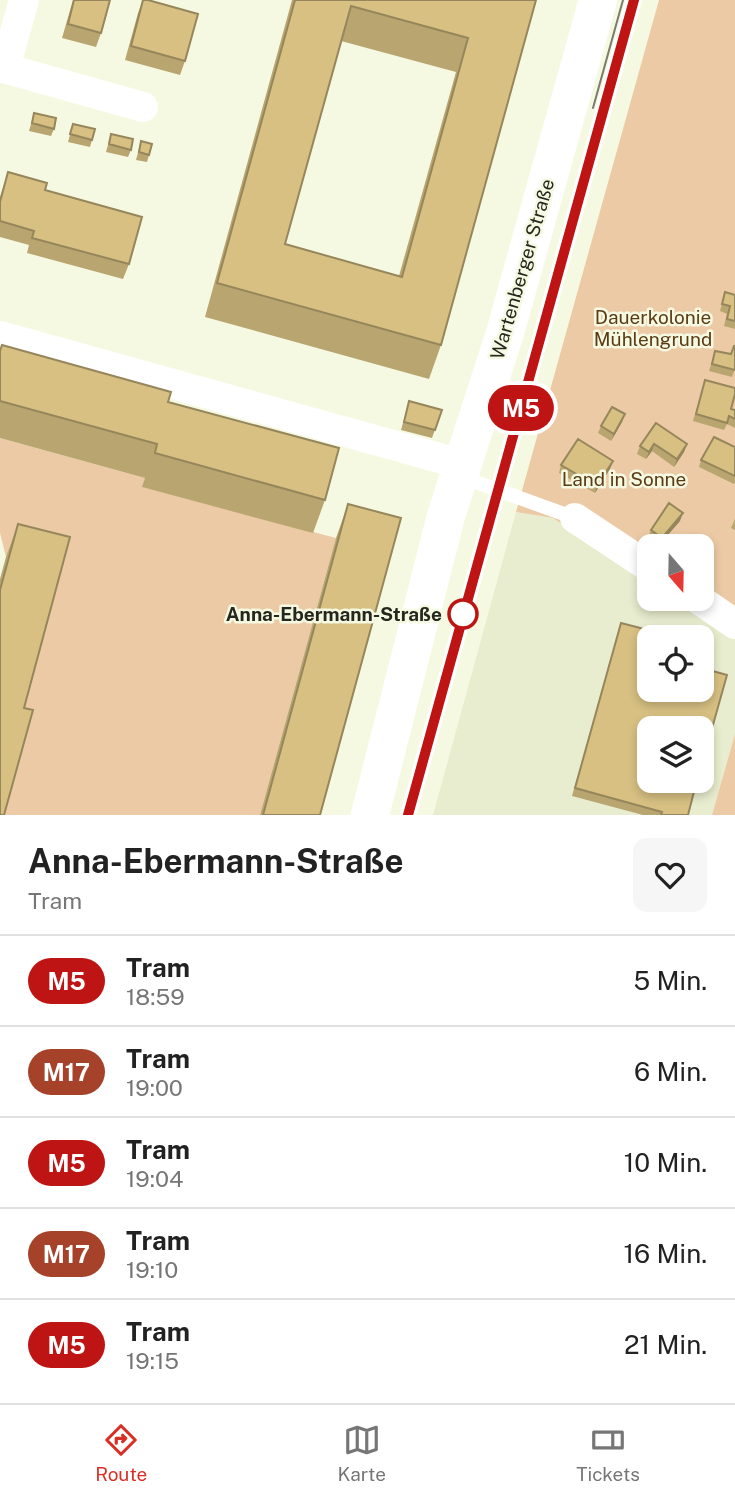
<!DOCTYPE html>
<html lang="de">
<head>
<meta charset="utf-8">
<style>
  :root { --surface:#fff; --page:#f6f6f6; --text:#222; --muted:#767676; --line:#e0e0e0; --accent:#d93025 }
  body { margin:0; font-family:"Public Sans",sans-serif; background:var(--page); color:var(--text); height:100vh; display:flex; flex-direction:column; font-size:26px; white-space:nowrap }
  * { box-sizing:border-box; margin:0 }
  p { font-size:23px; color:var(--muted) }
  .icon { flex:none; width:38px; height:38px; fill:none; stroke:currentColor; stroke-width:2; stroke-linecap:round; stroke-linejoin:round }
  .map { position:relative; height:815px; overflow:hidden }
  .side { display:flex; flex-direction:column; background:var(--surface); flex:1 }
  .side>* { flex:none }
  .badge { padding:0 14px; border-radius:23px; font-size:24px; line-height:46px }
  .needle { width:46px; rotate:160deg }
  .tools { position:absolute; left:637px; top:534px; display:grid; gap:14px }
  .tools a { display:grid; place-items:center; width:77px; height:77px; border-radius:14px; background:var(--surface); box-shadow:0 4px 10px #0003; font-size:35px }
  .map>.badge { position:absolute; translate:-50% -50%; box-shadow:0 0 0 4px #fff }
  .round { display:grid; place-items:center; flex:none; width:74px; height:74px; border-radius:14px; background:var(--page) }
  .headline { display:flex; align-items:center; justify-content:space-between; height:119px; padding:0 28px }
  h1 { font-size:33px; font-weight:700; line-height:52px }
  ul { padding:0; list-style:none }
  li { display:flex; align-items:center; gap:21px; height:91px; padding:0 28px; border-top:2px solid var(--line) }
  li div { flex:1 }
  li b { display:block; font-size:26px }
  li em { font-style:normal }
  li .badge { min-width:77px; font-weight:700; text-align:center }
  .menu { display:flex; justify-content:space-around; align-items:center; height:98px; border-top:2px solid var(--line); background:var(--surface); font-size:19px; color:var(--muted) }
  .menu a { display:grid; justify-items:center; gap:4px }
  .menu .selected { color:var(--accent) }
  .map>svg:first-child { display:block }
  .built { fill:#e9edcf; fill-rule:evenodd }
  .green { fill:#eccaa5 }
  .lines { fill:none; stroke-linecap:round; stroke-linejoin:round }
  .lane { stroke:#fff; stroke-width:14 }
  .street { stroke:#fff; stroke-width:30 }
  .secondary { stroke:#fff; stroke-width:38 }
  .tram { stroke:#7a7c6d; stroke-width:2 }
  .wall { fill:#b9a570; fill-rule:evenodd }
  .shaded-wall { fill:#96865b }
  .building { fill:#d7c082; stroke:#96865b; stroke-width:2; fill-rule:evenodd }
  .line-casing { stroke:#fff; stroke-width:16 }
  .line { stroke:#be1414; stroke-width:10 }
  .stop-dot { fill:#fff; stroke:#be1414; stroke-width:3.5 }
  .labels { text-anchor:middle; dominant-baseline:central; stroke-width:5; stroke-linejoin:round; paint-order:stroke }
  .street-label { font-size:19px; fill:#25261d; stroke:#f6f9e2 }
  .park-label { font-size:19px; fill:#5a3b14; stroke:#f6f9e2 }
  .stop-label { font-size:19px; font-weight:bold; fill:#25261d; stroke:#f6f9e2; text-anchor:end }
</style>
</head>
<body>
<div class="map">
<svg width="735" height="815" viewBox="0 0 735 815">
  <rect width="100%" height="100%" fill="#f6f9e2"/>
  <path class="built" d="M516,512l37,6 96,64v16l25,1 61,40v95l-23,81h-279zM649,637h53v53h-53zM649,728h53v52h-53z"/>
  <path class="green" d="M659,0h76v639l-61,-40 28,-1v-52h-53v36l-96,-64 -37,-6z
    M0,438l145,40 -2,9 193,51 -76,277h-259l10,-74 46,-170 -51,-14 -6,-24z
    M735,734v81h-23z"/>
  <g class="lines">
    <path class="lane" d="M459,476l116,42"/>
    <path class="street" d="M0,67l143,40
      M5,68l19,-68
      M0,336l461,128
      M575,518l74,49
      M697,598l38,26"/>
    <path class="secondary" d="M370,815l76,-299 59,-183 93,-333"/>
    <path class="tram" d="M593,108l30,-108
      M408,815l226,-815"/>
  </g>
  <path class="wall" d="M73,0h37l-9,33 -5,14 -34,-9z
    M143,0l42,61 -5,14 -55,-15 13,-47z
    M292,0h244l-95,345 -12,34 -224,-62zM341,41l115,31 -57,204 -114,-32z
    M34,113l20,16 -3,7 -22,-5z
    M73,124l19,16 -2,7 -22,-5z
    M111,134l20,16 -3,7 -22,-5z
    M141,141l8,14 -2,7 -11,-2z
    M8,172l37,18 84,74 -6,15 -96,-26 2,-8 -29,-8v-40z
    M725,292l10,3v34l-11,-3 3,-12 -7,-3z
    M0,350l168,52 157,98 -12,33 -171,-46 3,-9 -145,-40z
    M715,351l16,3 4,15 -3,8 -23,-6z
    M705,380l26,29 4,1v18l-8,-4 -3,6 -31,-9z
    M409,401l33,9 -10,28 -31,-8z
    M625,414l-3,8 -11,19 -13,-8 3,-7z
    M656,423l31,21 -3,8 -10,15 -22,-16 -6,8 -9,-5 3,-8z
    M735,447v35l-1,2 -35,-17 2,-7z
    M561,465l49,4 -15,24 -36,-20z
    M348,504l-28,311h-60l76,-277z
    M735,519v11l-4,-2z
    M680,521l-21,24 -11,-7 3,-8z
    M18,524l6,184 -24,107v-236l6,-22z
    M621,623l67,192h-45l-71,-19z"/>
  <path class="shaded-wall" d="M625,414l-3,8 -11,19 3,-7z
    M654,444l-2,7 -6,8 3,-7z
    M687,444l-3,8 -10,15 3,-8z
    M613,461l-3,8 -15,24 2,-7z
    M683,513l-3,8 -21,24 3,-7z"/>
  <path class="building" d="M74,0h36l-9,33 -33,-9z
    M143,0h5l50,14 -13,47 -54,-15z
    M295,0h241l-95,345 -224,-62zM351,6l117,32 -66,239 -117,-33z
    M34,113l22,5 -2,11 -22,-6z
    M73,124l22,5 -3,11 -22,-6z
    M111,134l22,5 -2,11 -22,-6z
    M141,141l11,3 -3,11 -10,-3z
    M8,172l39,11 -2,7 97,27 -13,47 -97,-26 2,-7 -34,-10v-19z
    M725,292l10,3v26l-8,-2 3,-13 -8,-2z
    M2,345l169,47 -3,10 171,46 -14,52 -170,-47 2,-9 -157,-43v-50z
    M734,346h1v24l-23,-6 3,-13 16,3z
    M705,380l30,8v6l-4,15 4,1v9l-6,-3 -2,7 -31,-9z
    M409,401l33,9 -7,20 -31,-8z
    M612,407l13,7 -11,20 -13,-8z
    M656,423l31,21 -10,15 -23,-15 -5,8 -9,-6z
    M714,437l21,10v29l-34,-16z
    M578,439l35,22 -16,25 -36,-21z
    M669,503l14,10 -21,25 -11,-8z
    M348,504l53,14 -81,297h-57z
    M18,524l52,13 -46,171 9,2 -29,105h-4v-225z
    M621,623l54,14h-26v53h53v-22l25,7 -25,89v-36h-53v52h48l-9,35h-27l1,-3 -87,-24z
    M702,644l3,1 -3,13z"/>
  <g class="lines">
    <g class="line-casing">
      <path id="line" d="M408,815l226,-815"/>
    </g>
    <use href="#line" class="line"/>
  </g>
  <circle class="stop-dot" cx="463" cy="614" r="14"/>
  <g class="labels">
    <g class="street-label">
      <text transform="translate(522 269) rotate(-74)">Wartenberger Straße</text>
    </g>
    <g class="park-label">
      <text x="653" y="317">Dauerkolonie<tspan x="653" dy="22">Mühlengrund</tspan></text>
      <text x="624" y="479">Land in Sonne</text>
    </g>
    <g class="stop-label">
      <text x="442" y="614">Anna-Ebermann-Straße</text>
    </g>
  </g>
</svg>
<div class="tools">
<a><svg class="needle" viewBox="-14 -14 28 28"><path d="M0-13l5 13h-10z" fill="#e53935"/><path d="M0 13l5-13h-10z" fill="#767676"/></svg></a>
<a><svg class="icon" aria-label="locate" viewBox="0 0 24 24"><circle cx="12" cy="12" r="6"/><path d="M12 2v4M12 18v4M2 12h4M18 12h4"/></svg></a>
<a><svg class="icon" aria-label="layers" viewBox="0 0 24 24"><path d="M12 4l9 5-9 5-9-5zM3 14l9 5 9-5"/></svg></a>
</div>
<b class="badge" style="left:521px;top:408px;background:#be1414;color:#fff">M5</b>
</div>
<section class="side">
<div class="headline"><div><h1>Anna-Ebermann-Straße</h1><p>Tram</p></div><a class="round"><svg class="icon" aria-label="heart" viewBox="0 0 24 24"><path d="M12 20l-8-8c-3-5 5-10 8-4 3-6 11-1 8 4z"/></svg></a></div>
<ul>
<li><span class="badge" style="background:#be1414;color:#fff">M5</span><div><b>Tram</b><p>18:59</p></div><em>5 Min.</em></li>
<li><span class="badge" style="background:#a6422a;color:#fff">M17</span><div><b>Tram</b><p>19:00</p></div><em>6 Min.</em></li>
<li><span class="badge" style="background:#be1414;color:#fff">M5</span><div><b>Tram</b><p>19:04</p></div><em>10 Min.</em></li>
<li><span class="badge" style="background:#a6422a;color:#fff">M17</span><div><b>Tram</b><p>19:10</p></div><em>16 Min.</em></li>
<li><span class="badge" style="background:#be1414;color:#fff">M5</span><div><b>Tram</b><p>19:15</p></div><em>21 Min.</em></li>
</ul>
</section>
<nav class="menu">
<a class="selected"><svg class="icon" aria-label="directions" viewBox="0 0 24 24"><path d="M12 3l9 9-9 9-9-9zM9 14v-3h6M13 9l2 2-2 2"/></svg>Route</a>
<a><svg class="icon" aria-label="map" viewBox="0 0 24 24"><path d="M3 6l6-2 6 2 6-2v14l-6 2-6-2-6 2zM9 4v14M15 6v14"/></svg>Karte</a>
<a><svg class="icon" aria-label="tickets" viewBox="0 0 24 24"><path d="M3 7h18v10H3zM15 7v10"/></svg>Tickets</a>
</nav>
</body>
</html>
